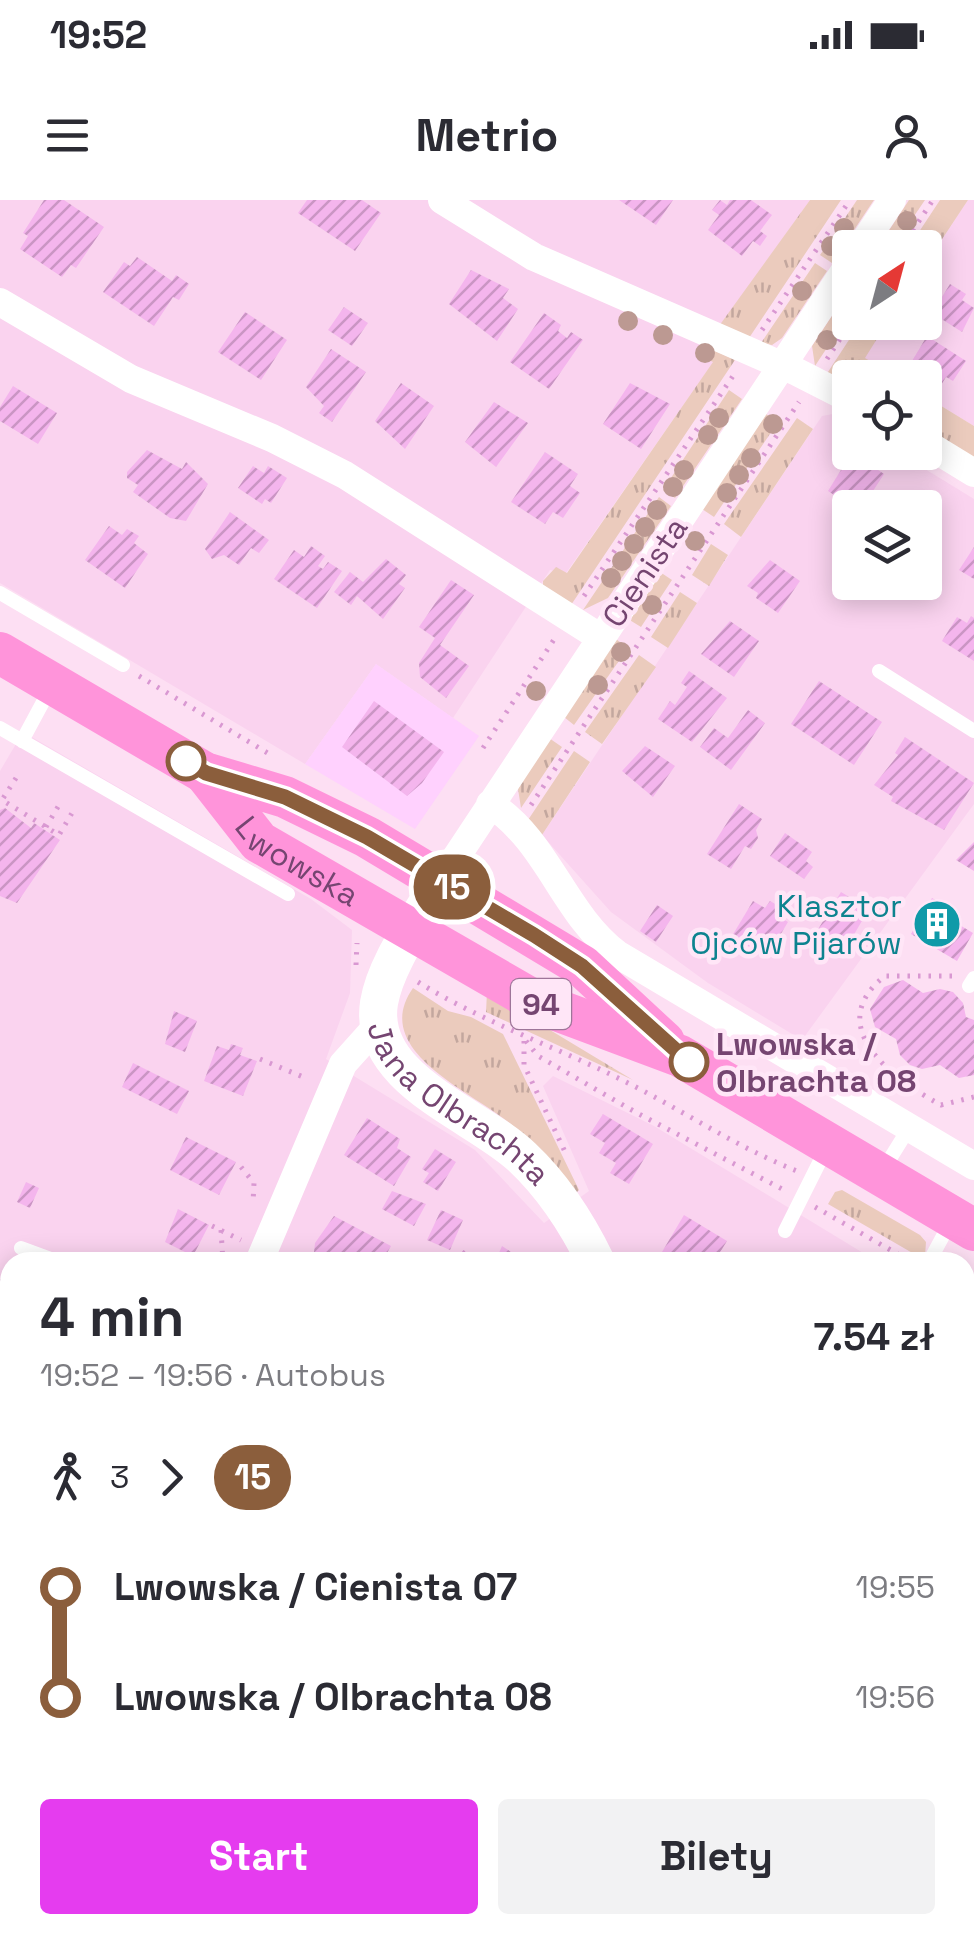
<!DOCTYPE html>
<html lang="pl">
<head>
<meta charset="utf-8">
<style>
  :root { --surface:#fff; --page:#f2f2f3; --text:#2b2b33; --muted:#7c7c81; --accent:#e53cef }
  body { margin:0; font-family:"Space Grotesk",sans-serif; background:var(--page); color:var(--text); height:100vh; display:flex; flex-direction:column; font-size:38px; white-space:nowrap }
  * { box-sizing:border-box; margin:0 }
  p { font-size:32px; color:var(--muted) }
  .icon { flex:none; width:55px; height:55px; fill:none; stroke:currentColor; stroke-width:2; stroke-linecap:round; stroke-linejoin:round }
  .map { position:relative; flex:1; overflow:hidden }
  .drawer { position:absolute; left:0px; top:1052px; width:975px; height:682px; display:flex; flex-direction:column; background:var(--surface); border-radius:30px 30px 0 0; box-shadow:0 5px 25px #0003 }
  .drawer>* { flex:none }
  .badge { padding:0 20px; border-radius:32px; font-size:35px; line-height:65px }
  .needle { width:65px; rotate:36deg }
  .tools { position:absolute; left:832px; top:30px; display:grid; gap:20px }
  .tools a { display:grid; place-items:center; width:110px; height:110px; border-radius:10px; background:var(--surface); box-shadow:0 5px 25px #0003; font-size:50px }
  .map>.badge { position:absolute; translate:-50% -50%; box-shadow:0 0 0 5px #fff }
  .legs { display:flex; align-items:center; gap:15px; height:110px; padding:0 40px; font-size:32px }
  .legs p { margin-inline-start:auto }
  .headline { display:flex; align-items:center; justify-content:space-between; height:170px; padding:0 40px }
  h1 { font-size:55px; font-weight:600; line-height:75px }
  .action { display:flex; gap:20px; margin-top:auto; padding:20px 40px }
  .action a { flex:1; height:115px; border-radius:10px; background:var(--accent); color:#fff; font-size:40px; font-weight:600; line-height:115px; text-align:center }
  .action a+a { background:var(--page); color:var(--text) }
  ul { padding:0 40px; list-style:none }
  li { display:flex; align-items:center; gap:35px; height:110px; font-size:38px }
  li i { display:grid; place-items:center; width:15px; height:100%; margin:0 12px; background:currentColor }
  li i::after { content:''; width:25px; height:25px; margin:-12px; border:8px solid; border-radius:50%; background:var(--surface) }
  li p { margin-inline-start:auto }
  li:first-child i { background:linear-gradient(#0000 50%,currentColor 0) }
  li:last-child i { background:linear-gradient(currentColor 50%,#0000 0) }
  .status { display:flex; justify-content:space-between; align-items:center; height:70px; padding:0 50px; background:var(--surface); direction:ltr }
  .status svg { height:28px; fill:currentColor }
  header { display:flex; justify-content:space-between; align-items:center; height:130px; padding:0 40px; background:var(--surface); font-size:45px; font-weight:600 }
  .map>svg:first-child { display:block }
  .residential { fill:#fad3ef; fill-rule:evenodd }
  .commercial { fill:#ffd1fe }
  .grass { fill:url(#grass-tufts) }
  .building { fill:url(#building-hatch) }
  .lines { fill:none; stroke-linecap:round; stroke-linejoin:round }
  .path { stroke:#d998d2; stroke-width:5; stroke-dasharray:2.5 8; stroke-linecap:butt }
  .lane { stroke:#fff; stroke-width:14 }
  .street { stroke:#fff; stroke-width:28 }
  .secondary { stroke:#fff; stroke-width:38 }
  .primary { stroke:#ff94da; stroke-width:42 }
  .tree { fill:#bc9992 }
  .line-1-casing { stroke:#fff; stroke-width:22 }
  .line-1 { stroke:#8b5e3c; stroke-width:15 }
  .stop-1-dot { fill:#fff; stroke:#8b5e3c; stroke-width:5 }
  .labels { text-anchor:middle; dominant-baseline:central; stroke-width:9; stroke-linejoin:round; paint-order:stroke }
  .shield { fill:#ffe6f7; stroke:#9e7599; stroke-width:2.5 }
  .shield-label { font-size:30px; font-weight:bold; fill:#754571 }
  .street-label { font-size:32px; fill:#754571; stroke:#ffe6f7 }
  .culture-label { font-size:32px; fill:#0d838f; stroke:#ffe6f7; text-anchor:end }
  .stop-label { font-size:32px; font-weight:bold; fill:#754571; stroke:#ffe6f7; text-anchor:start }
</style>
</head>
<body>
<div class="status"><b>19:52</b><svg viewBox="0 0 49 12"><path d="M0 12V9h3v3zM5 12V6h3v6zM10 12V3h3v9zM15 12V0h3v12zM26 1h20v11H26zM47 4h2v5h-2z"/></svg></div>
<header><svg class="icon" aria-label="menu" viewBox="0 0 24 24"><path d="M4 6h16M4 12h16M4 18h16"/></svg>Metrio<svg class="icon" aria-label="person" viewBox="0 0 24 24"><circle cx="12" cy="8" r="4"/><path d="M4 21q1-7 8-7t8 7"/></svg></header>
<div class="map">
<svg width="974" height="1733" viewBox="0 0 974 1733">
  <defs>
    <pattern id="grass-tufts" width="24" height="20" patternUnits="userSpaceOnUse" patternTransform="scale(2.5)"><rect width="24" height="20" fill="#ebcbbd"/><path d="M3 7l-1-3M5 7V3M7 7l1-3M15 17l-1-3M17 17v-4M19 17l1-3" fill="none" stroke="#c3a79e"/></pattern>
    <pattern id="building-hatch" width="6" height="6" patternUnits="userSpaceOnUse" patternTransform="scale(2.5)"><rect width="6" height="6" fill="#f4b5ed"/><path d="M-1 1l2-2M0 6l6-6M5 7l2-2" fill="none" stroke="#ca95c4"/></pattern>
  </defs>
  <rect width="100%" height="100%" fill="#fddff3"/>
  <path class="residential" d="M0,0h810l-110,155 14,6 -148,212 -16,-3 -97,148 -77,-54 -71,100 -305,-181z
    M968,0h6v226l-49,-30v-18l-29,-1 -32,-19 23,-35 38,-1v-57z
    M838,213l12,8v31l49,1 75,46v305l-172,236 -94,-57 -97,-71 -69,-77 280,-419zM850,308h75v74h-75z
    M23,532l288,167 41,31 -2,63 -24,66 149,91 69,73 45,-32 -46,-105 10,-10 101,50 224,136h-868v663h955v-610l9,6v612h-974v-1162z"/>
  <path class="commercial" d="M376,464l103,72 -64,93 -110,-65z"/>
  <path class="grass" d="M810,0h31l-92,138 -30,-12z
    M857,0h17l-42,63 -12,-8z
    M909,0h16l-32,47h-15z
    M940,0h28l-43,65v-17l-16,-1z
    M815,63l12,8 -45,67 -10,7 -11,-2z
    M847,93l3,20 -35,53 -3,-20z
    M860,123h27l-22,35 31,19 -46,1v10l-24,-13z
    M705,146l30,14 -164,245 -28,-18v-6l13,-14 11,6 146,-211 -14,-7z
    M729,190l13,9 -67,99 -12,-8z
    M925,196l49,30v37l-49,-31z
    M766,214l12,8 -64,95 -12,-8z
    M797,218l16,11 -72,108 -17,-13z
    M659,297l12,9 -63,92 -25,12z
    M711,344l17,11 -19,31 -17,-11z
    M660,372l12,8 -31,47 -13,-8z
    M680,392l17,11 -29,45 -17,-11z
    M616,439l12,9 -54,77 -10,-8z
    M639,455l17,12 -54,77 -17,-12z
    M549,538l13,9 -41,61 -3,-19z
    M574,551l16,11 -50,76 -12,-18z
    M413,788l35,23 23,6 32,17 76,156 -4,4c-17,-26 -37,-47 -62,-68 -37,-33 -145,-74 -100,-138z
    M487,792l146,88 -147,-68z
    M842,990l78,45 6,7 -1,14 -4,2 -93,-54 7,-12z"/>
  <path class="building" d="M44,0h20l40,27 -28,41 -5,-3 -9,12 -42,-28 8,-13 -5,-3z
    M307,0h55l19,13 -26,38 -57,-38z
    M619,0h54l-17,25z
    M720,0l7,5 3,-5h21l21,15 -12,16 7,5 -7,10 -7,-5 -11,15 -34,-26 11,-15 -7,-5z
    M137,57l35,24 4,-6 13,9 -10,16 -6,-3 -19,29 -51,-34 21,-30 6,4z
    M471,70l38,19 -6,9 15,11 -21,32 -48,-37z
    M950,84l16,10 -4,6 12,8 -12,24 -30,-19z
    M344,107l24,16 -16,23 -24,-16z
    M245,112l42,28 -26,40 -43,-28z
    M544,113l17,12 -3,6 9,7 4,-6 12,8 -34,49 -39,-27z
    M927,136l39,25 -13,20 -7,-4 -11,18 -10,-6v-11l-22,-2z
    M331,149l35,23 -34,50 -13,-9 5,-7 -18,-19z
    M401,183l33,23 -29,43 -30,-28z
    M630,183l40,21 -29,45 -38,-25z
    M13,186l44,27 -19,31 -38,-23v-14z
    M494,202l34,21 -32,44 -31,-25z
    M147,250l35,19 4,-7 22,22 -22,37 -16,-3 -37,-26 5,-7 -11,-7v-6z
    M545,252l33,22 -8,12 10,7 -17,25 -10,-6 -8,12 -34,-22z
    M852,252l32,22 -22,34h-8l-26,-17z
    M253,266l11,7 4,-7 19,12 -16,25 -6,-4 -3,5 -24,-16z
    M230,312l39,28 -10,13 -8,-5 -12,17 -15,-10 -12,4 -7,-10z
    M109,326l13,9 5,-6 12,7 -5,7 14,11 -23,34 -40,-28z
    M311,346l14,10 -7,10 5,3 5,-7 14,9 -25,37 -43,-29 20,-29 10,7z
    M974,347v32l-15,-9z
    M386,359l20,16 -7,9 6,4 -22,31 -26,-23 -6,9 -17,-13 16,-20 13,10z
    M770,360l30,21 -22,32 -22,-15 2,-5 -11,-7z
    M451,380l23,15 -34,50 29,21 -23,32 -26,-21 -1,-14 16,-25 -16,-11z
    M971,416l3,2v43l-32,-20 15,-24 10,6z
    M730,421l29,20 -25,36 -33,-23z
    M689,471l38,27 -35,44 -34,-23 12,-18 5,4 12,-18 -6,-4z
    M819,481l63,41 -28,43 -63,-41z
    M374,501l70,51 -22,31 -15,13 -65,-49z
    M748,510l17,13 -34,47 -31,-23 14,-19 14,10z
    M905,537l69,46 -30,47 -53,-29 2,-4 -19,-12 24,-30 -3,-2z
    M645,546l30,20 -22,31 -31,-26z
    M739,604l23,15 -6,11 2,8 -7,11 -6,-3 -14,23 -24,-15z
    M5,608l26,20 3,-5 26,17 -43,63 -17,-7v-86z
    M785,633l27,19 -6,9 7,6 -9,12 -34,-23z
    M974,642v29l-18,-11z
    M841,692l28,17 -23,39 -29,-17z
    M932,698l16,9 -5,8 30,18 -16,28 -46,-27z
    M753,701l12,7 5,-7 14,8 -4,8 8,5 -21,35 -35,-21z
    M657,705l16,11 -17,26 -16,-11z
    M903,780l20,13 17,-4 13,3 10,11 3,14 8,3v55l-15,3 -19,-13 -18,4 -12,-4 -10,-10 -4,-16 -21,-12 -5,-18 14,-22z
    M174,811l23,10 -12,31 -20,-8z
    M231,844l12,4 -3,7 17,6 -14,35 -39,-15 13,-35 12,4z
    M133,863l56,28 -12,23 -55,-27z
    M603,914l50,30 -24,40 -19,-11 6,-10 -17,-10 6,-10 -15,-9z
    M367,918l33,21 -3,9 14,9 -17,29 -50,-31z
    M186,937l50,25 -17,33 -49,-25z
    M435,949l21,13 -18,29 -15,-9 6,-9 -7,-4z
    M26,982l13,6 -9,20 -13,-6z
    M392,991l34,13 -12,22 -32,-17z
    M178,1009l31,16 -16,31 -28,-14z
    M441,1010l22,10 -13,30 -23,-10z
    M684,1015l43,26 -13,21h-46l-9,-5z
    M334,1016l57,30 -9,16h-49l-19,-10 1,-9z
    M502,1046l12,8 -6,8h-13z
    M10,1071v61l-10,-4v-49l5,3z
    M966,1274l8,3v37l-9,-4z
    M0,1382l10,5v28l-10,17z
    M965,1603l9,7v43l-9,-14z
    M14,1725h55l-4,8h-37z
    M214,1725h66l8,5 -79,3z
    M678,1725h16l18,8h-37z
    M777,1725h50l9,4 -2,4h-61z"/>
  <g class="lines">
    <path class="path" d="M901,48l32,-48
      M762,130l88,-130
      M827,159l24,-37
      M584,396l151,-223
      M139,476l132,79
      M483,548l72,-110
      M16,578l-14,22 57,35 13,-22
      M531,605l268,-403
      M46,627l13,-22
      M356,765l1,-22
      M952,776h-67c-65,51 11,105 56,129l33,-8
      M418,782c66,41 139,65 208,100 58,29 110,65 171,89
      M524,841v24l43,91
      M526,841l12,15 99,57 147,77
      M260,859l48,20
      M241,967l13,16 -1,20
      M815,1007l95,54
      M212,1026l29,14
      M221,1030l2,32
      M462,1052l16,10
      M965,1091l9,5
      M0,1671l10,6"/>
    <path class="lane" d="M0,393l123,72
      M879,471l95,60
      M0,528l288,166
      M22,541l28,-52
      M969,786l5,-8
      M883,970l26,-42
      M785,1031l42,-84
      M21,1048l38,14
      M929,1062l21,-39
      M0,1352l10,4"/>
    <path class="street" d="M442,0l92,57 263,115 53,27
      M860,48l32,-48
      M0,102l131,77 141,59 73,37 256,163
      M925,243l49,30
      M490,604c58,37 73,109 127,150l357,212
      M441,680l409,-617
      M259,1062l84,-198 36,-40
      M0,1614l10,-22
      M630,1733l4,-8"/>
    <g class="secondary">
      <path id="s1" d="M441,680c-20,37 -55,81 -62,123 -12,77 98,111 143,154 32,30 55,66 74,105"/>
      <path d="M911,1725l4,8"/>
    </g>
    <g class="primary">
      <path d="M0,453l205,120 80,24 82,40 215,129 82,76"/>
      <path id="s2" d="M205,573l54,69 279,161 142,53 294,174"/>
    </g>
  </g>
  <g class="tree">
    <circle cx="907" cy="21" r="10"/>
    <circle cx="844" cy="28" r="10"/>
    <circle cx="831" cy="46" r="10"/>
    <circle cx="802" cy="91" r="10"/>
    <circle cx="628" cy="121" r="10"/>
    <circle cx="663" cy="135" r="10"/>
    <circle cx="827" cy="140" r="10"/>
    <circle cx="705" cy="153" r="10"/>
    <circle cx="719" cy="218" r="10"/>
    <circle cx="773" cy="224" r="10"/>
    <circle cx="708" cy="235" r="10"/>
    <circle cx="751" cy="258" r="10"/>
    <circle cx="684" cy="270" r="10"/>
    <circle cx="739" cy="275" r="10"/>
    <circle cx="673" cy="287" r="10"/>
    <circle cx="727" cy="293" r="10"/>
    <circle cx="657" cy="310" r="10"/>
    <circle cx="645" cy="327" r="10"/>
    <circle cx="695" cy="341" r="10"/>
    <circle cx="634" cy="344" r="10"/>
    <circle cx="622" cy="361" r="10"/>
    <circle cx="611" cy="378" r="10"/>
    <circle cx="652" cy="405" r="10"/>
    <circle cx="621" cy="452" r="10"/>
    <circle cx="598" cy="485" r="10"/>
    <circle cx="536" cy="491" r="10"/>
  </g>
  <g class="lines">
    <g class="line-1-casing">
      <path id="line-1" d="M186,561l20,12 79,24 82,40 167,98 48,31 107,96"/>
    </g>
    <use href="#line-1" class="line-1"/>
  </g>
  <defs>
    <g id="building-disc" transform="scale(2.5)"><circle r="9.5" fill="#0f9aa8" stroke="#ffe6f7"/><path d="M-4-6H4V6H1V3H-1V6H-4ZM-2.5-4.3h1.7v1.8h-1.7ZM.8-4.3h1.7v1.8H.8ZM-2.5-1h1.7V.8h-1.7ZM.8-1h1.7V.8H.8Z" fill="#fff"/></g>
  </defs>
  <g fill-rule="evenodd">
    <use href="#building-disc" x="937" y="724"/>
  </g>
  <g class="stop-1-dot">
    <circle cx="186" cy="561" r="18"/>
    <circle cx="689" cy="862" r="18"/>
  </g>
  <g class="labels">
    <rect class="shield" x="511" y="779" width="60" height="50" rx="8"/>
    <g class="shield-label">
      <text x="541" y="804">94</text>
    </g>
    <g class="street-label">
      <text transform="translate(645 372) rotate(-56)">Cienista</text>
      <text stroke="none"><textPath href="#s2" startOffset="130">Lwowska</textPath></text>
      <text stroke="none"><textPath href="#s1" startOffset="275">Jana Olbrachta</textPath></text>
    </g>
    <g class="culture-label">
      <text x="902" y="706">Klasztor<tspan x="902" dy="37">Ojców Pijarów</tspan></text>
    </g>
    <g class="stop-label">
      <text x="716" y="844">Lwowska /<tspan x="716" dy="37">Olbrachta 08</tspan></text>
    </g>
  </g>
</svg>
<div class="tools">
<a><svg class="needle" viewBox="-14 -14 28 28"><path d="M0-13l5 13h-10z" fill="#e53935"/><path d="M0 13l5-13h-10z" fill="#7c7c81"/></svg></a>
<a><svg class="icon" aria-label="locate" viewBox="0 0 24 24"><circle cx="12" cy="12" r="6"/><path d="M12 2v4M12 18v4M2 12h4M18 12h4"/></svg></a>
<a><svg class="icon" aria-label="layers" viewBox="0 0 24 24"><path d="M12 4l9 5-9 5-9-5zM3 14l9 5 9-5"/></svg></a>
</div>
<b class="badge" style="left:452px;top:687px;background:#8b5e3c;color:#fff">15</b>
<section class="drawer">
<div class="headline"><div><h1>4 min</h1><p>19:52 – 19:56 · Autobus</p></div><b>7.54 zł</b></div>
<div class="legs"><svg class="icon" aria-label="walk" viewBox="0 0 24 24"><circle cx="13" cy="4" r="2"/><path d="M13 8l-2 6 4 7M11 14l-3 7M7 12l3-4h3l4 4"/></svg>3<svg class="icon" aria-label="forward" viewBox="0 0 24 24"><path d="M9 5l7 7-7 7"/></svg><b class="badge" style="background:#8b5e3c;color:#fff">15</b></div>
<ul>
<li><i style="color:#8b5e3c"></i><b>Lwowska / Cienista 07</b><p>19:55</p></li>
<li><i style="color:#8b5e3c"></i><b>Lwowska / Olbrachta 08</b><p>19:56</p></li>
</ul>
<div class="action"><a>Start</a><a>Bilety</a></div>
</section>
</div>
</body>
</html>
